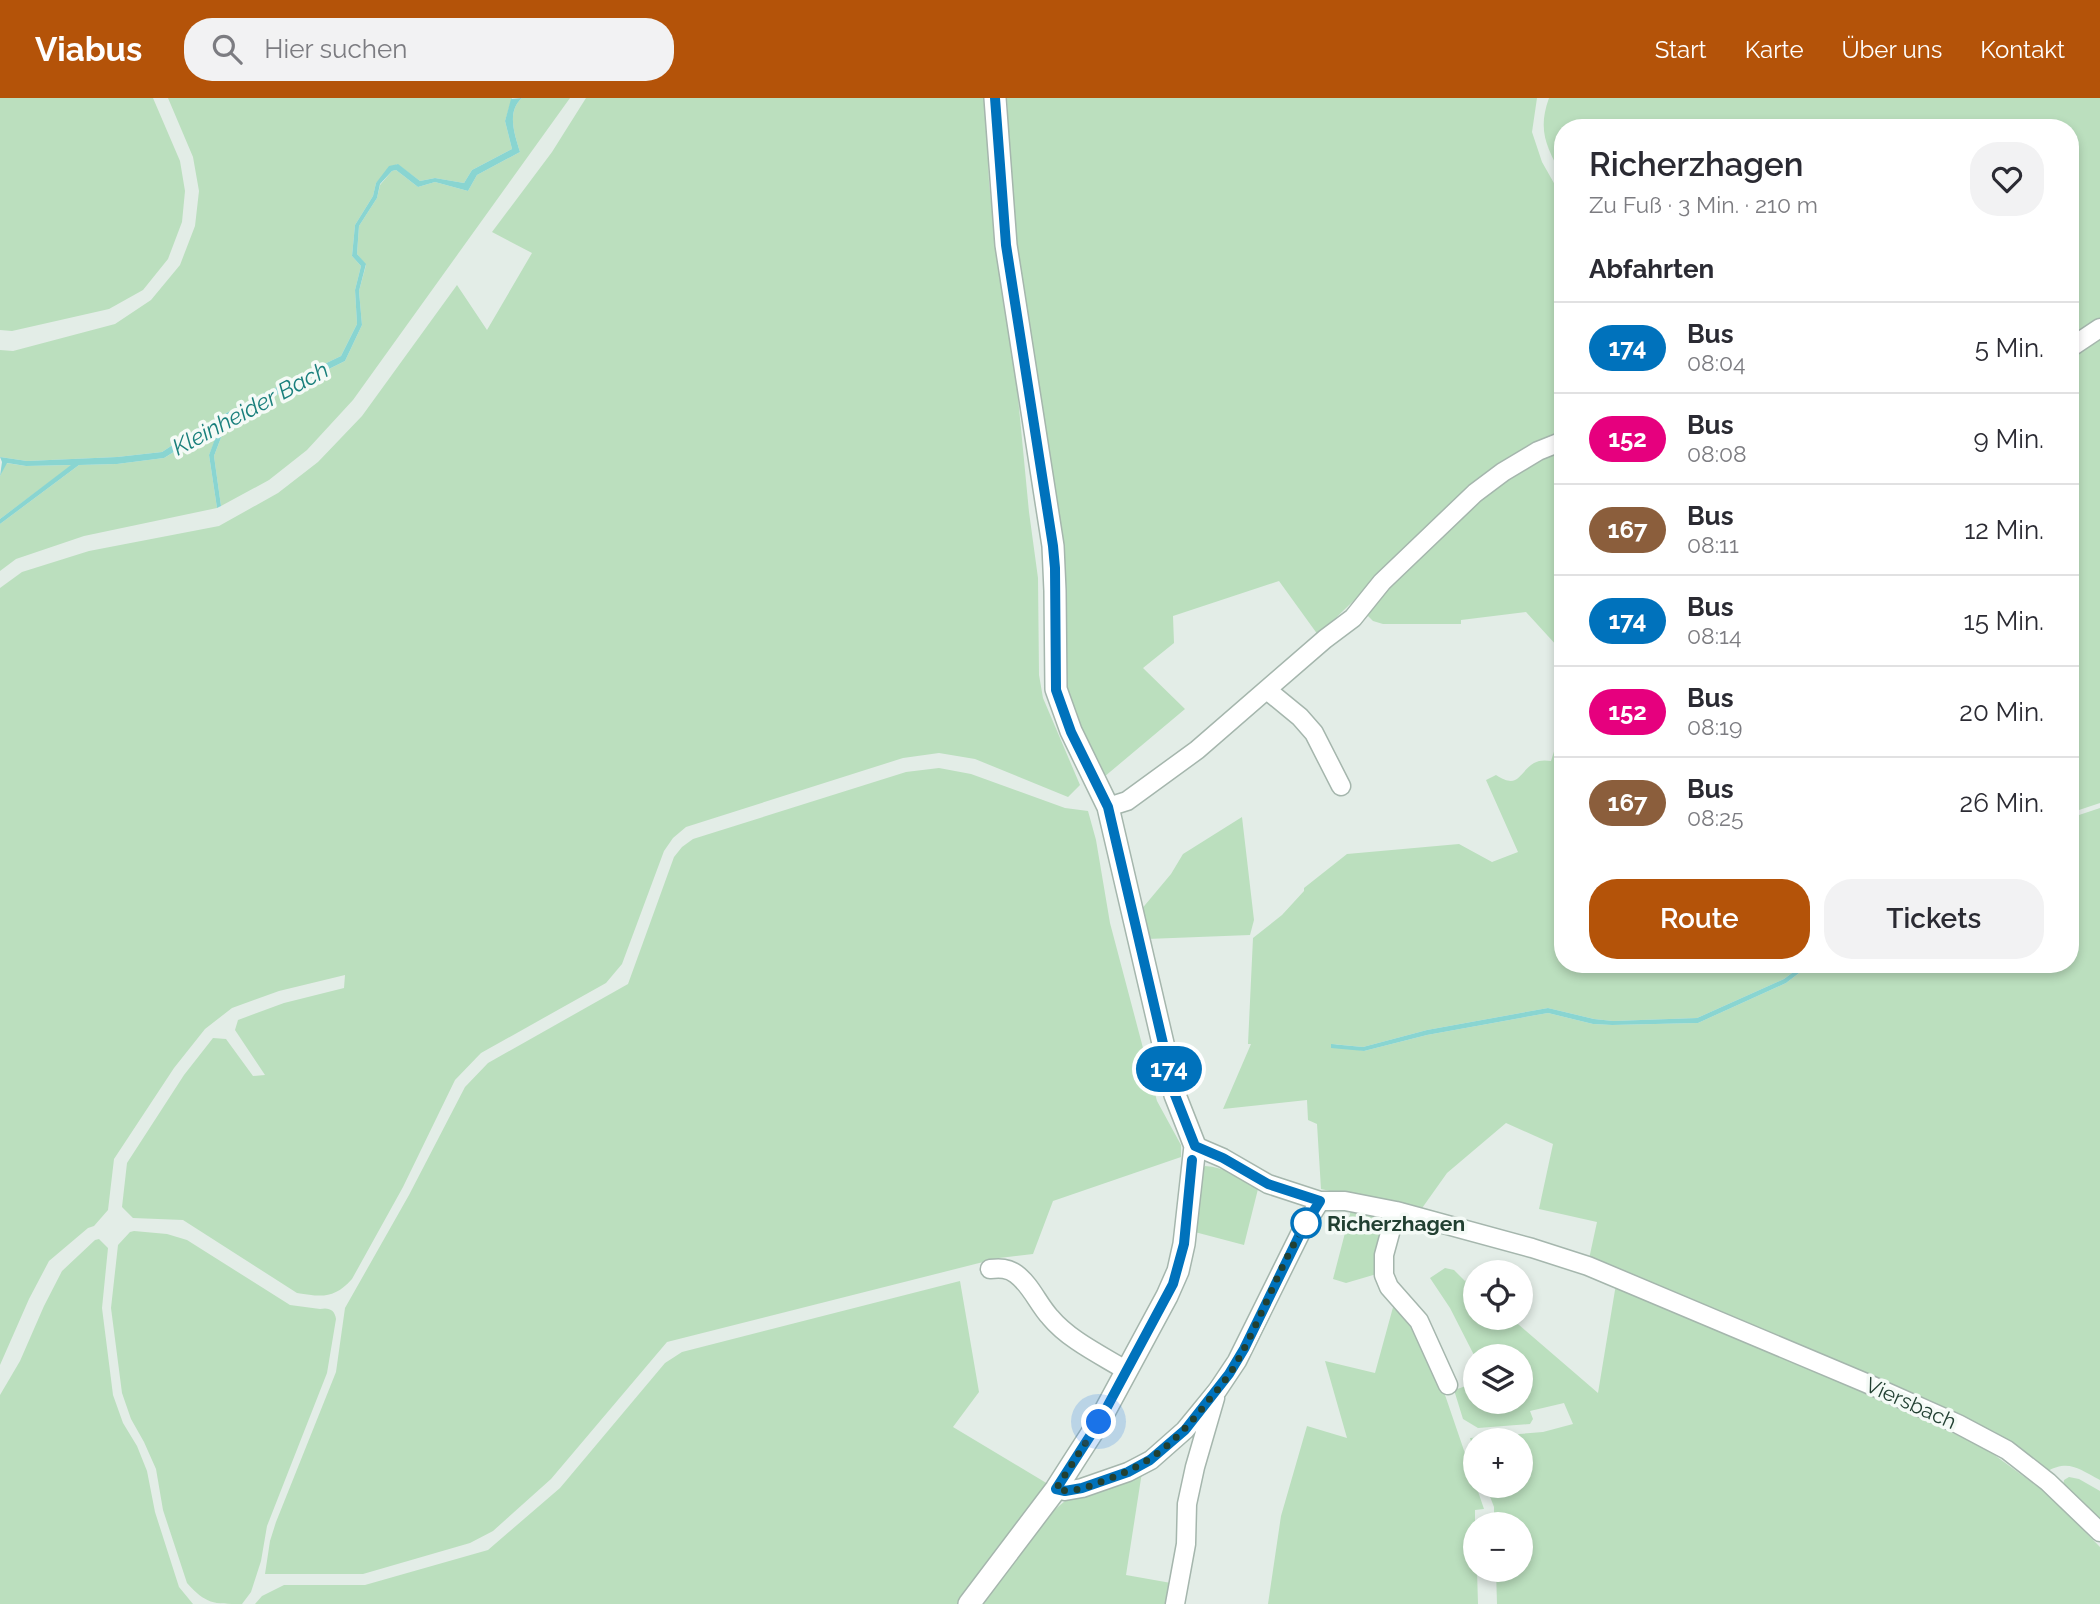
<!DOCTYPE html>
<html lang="de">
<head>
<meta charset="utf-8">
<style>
  :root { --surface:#fff; --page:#f2f2f3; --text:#2b2b33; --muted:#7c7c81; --line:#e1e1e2; --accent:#b45309 }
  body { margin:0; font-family:Raleway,sans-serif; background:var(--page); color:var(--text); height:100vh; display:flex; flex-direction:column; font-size:26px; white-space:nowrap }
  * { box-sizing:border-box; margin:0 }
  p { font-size:23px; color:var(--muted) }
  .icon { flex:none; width:38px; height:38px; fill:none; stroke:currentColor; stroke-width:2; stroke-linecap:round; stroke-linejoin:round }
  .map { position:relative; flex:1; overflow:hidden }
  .sheet { position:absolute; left:1554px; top:21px; width:525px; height:854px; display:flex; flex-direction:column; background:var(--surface); border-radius:28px; box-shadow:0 4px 10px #0003 }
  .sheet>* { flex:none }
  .badge { padding:0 14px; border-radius:23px; font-size:24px; line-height:46px }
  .buttons { position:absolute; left:1463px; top:1162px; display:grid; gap:14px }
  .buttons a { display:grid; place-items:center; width:70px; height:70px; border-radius:50%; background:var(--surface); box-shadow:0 4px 10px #0003; font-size:35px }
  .you { position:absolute; width:35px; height:35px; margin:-18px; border:5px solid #fff; border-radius:50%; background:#1a73e8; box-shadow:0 0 0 10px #1a73e833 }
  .map>.badge { position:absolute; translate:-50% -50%; box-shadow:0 0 0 4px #fff }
  h2 { padding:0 35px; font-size:26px; line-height:63px }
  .round { display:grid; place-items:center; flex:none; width:74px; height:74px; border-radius:28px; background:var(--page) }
  .summary { display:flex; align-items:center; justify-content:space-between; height:119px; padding:0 35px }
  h1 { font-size:33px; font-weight:600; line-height:52px }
  .primary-button { display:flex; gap:14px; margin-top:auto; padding:14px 35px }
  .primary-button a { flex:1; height:80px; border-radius:28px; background:var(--accent); color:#fff; font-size:28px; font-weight:600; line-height:80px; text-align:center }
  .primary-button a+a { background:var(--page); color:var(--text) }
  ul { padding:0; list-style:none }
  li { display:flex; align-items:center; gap:21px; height:91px; padding:0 35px; border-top:2px solid var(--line) }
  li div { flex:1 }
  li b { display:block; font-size:26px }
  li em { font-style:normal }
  li .badge { min-width:77px; font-weight:700; text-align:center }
  header { display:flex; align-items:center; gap:42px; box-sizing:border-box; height:98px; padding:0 35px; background:var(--accent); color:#fff }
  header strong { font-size:33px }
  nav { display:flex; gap:38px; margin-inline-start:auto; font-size:24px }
  .search { width:490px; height:63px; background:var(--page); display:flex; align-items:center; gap:18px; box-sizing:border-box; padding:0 24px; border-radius:28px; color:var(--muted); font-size:26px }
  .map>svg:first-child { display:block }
  .green { fill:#bbdfbe }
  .water { fill:#89d5d1 }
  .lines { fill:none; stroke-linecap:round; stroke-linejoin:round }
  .minor-casing { stroke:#a5b6ad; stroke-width:21 }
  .tertiary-casing { stroke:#a5b6ad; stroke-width:24 }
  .minor { stroke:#fff; stroke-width:18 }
  .tertiary { stroke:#fff; stroke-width:21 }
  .line-casing { stroke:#fff; stroke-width:16 }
  .line { stroke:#0072bc; stroke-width:10 }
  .walk { stroke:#224032; stroke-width:7; stroke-dasharray:0 12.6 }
  .stop-dot { fill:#fff; stroke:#0072bc; stroke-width:3.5 }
  .labels { text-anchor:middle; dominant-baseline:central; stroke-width:7; stroke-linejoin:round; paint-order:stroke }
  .stop-label { font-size:21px; font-weight:bold; fill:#224032; stroke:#f4faf6; text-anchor:start }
  .street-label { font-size:21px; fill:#224032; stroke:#f4faf6 }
  .water-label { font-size:23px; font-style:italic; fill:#197f7c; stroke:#f4faf6 }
</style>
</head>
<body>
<header>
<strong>Viabus</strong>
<div class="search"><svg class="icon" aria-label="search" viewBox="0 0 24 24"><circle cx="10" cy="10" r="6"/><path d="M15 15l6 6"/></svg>Hier suchen</div>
<nav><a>Start</a><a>Karte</a><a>Über uns</a><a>Kontakt</a></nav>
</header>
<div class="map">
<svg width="2100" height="1506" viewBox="0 0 2100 1506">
  <rect width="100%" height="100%" fill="#e3ede7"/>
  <path class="green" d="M0,0h153l27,63 5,30 -3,31 -14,37 -25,31 -34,19 -97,22 -12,-1z
    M168,0h344l-7,23 7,28 -40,21 -8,13 -29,-5 -15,3 -23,-17 -21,19 -3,13 -18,29 -3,31 9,10 -6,24 2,34 -16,32 -79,38 -62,33 -38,25 -45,5 -90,4 -27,-4v-107l13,1 102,-27 36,-24 29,-35 15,-39 4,-35 -6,-34z
    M522,0h48l-217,302 -46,50 -38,30 -48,26 -7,-50 14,-37 117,-58 17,-36 -3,-34 7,-26 -9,-11 2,-28 18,-28 3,-13 12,-14 4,-1 22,17 17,-5 33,9 9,-16 43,-23c-5,-17 -14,-40 2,-54z
    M586,0h399l4,84 7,68 21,137 12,125 9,66 1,97 4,23 37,87 -12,12 -93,-38 -36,-6 -36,5 -217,69 -13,11 -9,13 -42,113 -16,19 -125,70 -26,27 -52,107 -51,92c-18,20 -30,18 -55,14l-114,-73 -50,-2 -11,-11 5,-44 57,-88 29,-37 13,1 27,37 12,-1 -30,-45 3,-10 46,-17 60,-15 1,-13 -66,16 -47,17 -27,21 -31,39 -60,91 -6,51 -14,16 -6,2 -39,33 -20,38 -29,66v-777l22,-16 67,-21 130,-25 59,-33 40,-31 44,-46 95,-131 30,45 45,-77 -40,-21 60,-80z
    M1007,0h530l-5,34 10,30 21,37v236l-92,53 -153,147 -39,-54 -106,35 1,27 -31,25 42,41 -81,68 -32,-67 -8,-25 2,-71 -2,-48 -5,-54 -47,-293z
    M1549,0h551v222l-30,21v-213h-507v49c-16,-29 -26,-46 -14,-79z
    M2100,238v467l-30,10v-457z
    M222,325l-13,32 8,53 -133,28 -68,23 -16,12v-47l79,-59 38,-1 47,-6z
    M1563,350v207l-5,-8 -32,-35 -65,8v4h-78l-10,-3 -8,-8v-4l130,-122 39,-27z
    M6,365l20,3 46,-1 -72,54v-43z
    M1563,625v241h241l-20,15 -87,39 -84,3 -19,-2 -46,-11 -121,22 -64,17 -31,-3 32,7 63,-16 121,-22 45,11 19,1 86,-2 88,-40 25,-19h259v-146l30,-10v672c-22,-11 -31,-21 -54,-8l-51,-40 -127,-58 -279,-115 8,-37 -58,-13 14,-65 -47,-21 -59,50 -27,38 -99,-22 -4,-65 -9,-4 -1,-20 -84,9 28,-65h-3l5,-106 29,-23 22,-24v-3l43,-34 112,-10 33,18 26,-10 -32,-72 10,-5c23,15 22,-2 38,-12 5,-3 11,-3 17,-2z
    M939,670l32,6 94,34 23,3 8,29 14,83 47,178 24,44v12l-128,44 -20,53 -34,4 -332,84 -116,137 -58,52 -23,12 -107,31h-98l5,-33 6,-19 60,-150 9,-64 64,-113 56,-108 23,-24 140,-79 46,-127 8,-10 11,-8 213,-67z
    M1242,719l12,103 -4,15 -103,4 -7,-28 31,-37 12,-20z
    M1205,1068c20,1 36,12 53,23l-14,56 -53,-14 8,-57z
    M1351,1112l31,6 3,13 -5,44 -34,10 -13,-4z
    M134,1133l33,3 20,6 103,65 30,4c9,-2 15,1 16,10l-9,54 -60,153 -6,35 -10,31 -9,12c-29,0 -36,0 -55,-21l-24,-73 -7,-41 -12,-27 -13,-23 -9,-26 -11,-85 7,-63 12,-13z
    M99,1141l9,9 -6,60 11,87 10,28 14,23 10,25 8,41 24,75 14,17h-193v-209l20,-34 24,-55 18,-35 33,-31z
    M1445,1170l9,2 11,11 8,-6 2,3v40h36l87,75 18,-109 79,37 168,70 122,57 64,47 51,52v57h-603l-1,-34h25v-46h-27v-17l-8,-21h35v-46h-46v14l-5,-16 73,-6 30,-8 -9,-21 -34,8 3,8 -3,5 -52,4 -15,-9 -9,-29 21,-7v19h46v-46l-46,1 -25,-49 -20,-30z
    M960,1183l19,111 -26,35 95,57 -85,120h-708l7,-8 22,-11h81l123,-35 72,-62 105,-125 17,-11z
    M1395,1202l14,16 35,76 40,117 -9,1v60h2l1,34h-210l13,-88 26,-90 40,12 -22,-77 50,12z
    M1142,1374l-16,103 45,8 -5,21h-186l66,-87 19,-16z
    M2069,1379l10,2 21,12v33l-37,-38 1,-6z"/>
  <path class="water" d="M522,0c-16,14 -7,37 -2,54l-43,23 -9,16 -33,-9 -17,5 -22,-17 -4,1 -12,13 -3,14 -18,28 -2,28 9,10 -7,27 3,34 -17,36 -117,58 -14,37 7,50 -4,2 -8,-53 12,-32 -57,35 -47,6 -38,1 -79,59v-5l71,-54 -45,1 -19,-3 -7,13 2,-14 -2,-5 27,4 90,-4 45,-5 38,-25 62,-33 79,-38 16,-32 -2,-34 6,-24 -9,-10 3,-31 18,-29 3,-13 13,-17 9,-2 22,17 15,-3 29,5 8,-13 40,-21 -7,-28 6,-22z
    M1804,866h7l-25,19 -88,40 -86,2 -19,-1 -45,-11 -121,22 -63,16 -33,-3v-4l32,3 64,-17 121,-22 46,11 19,2 84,-3 87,-39z"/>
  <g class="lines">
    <g class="minor-casing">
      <path id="minor" d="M2070,250l30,-20
        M1267,592l33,27 14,16 27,53
        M1108,709l19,-6 70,-51 128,-111 28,-21 29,-36 93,-89 28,-21 35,-21 25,-10
        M1195,1048l28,12 45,26 52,17h25l51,10 136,37 56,18 278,117 92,41 49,26 41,32 52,50
        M1396,1113l-12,44v20l5,12 30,34 29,64
        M990,1171c10,-1 18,-1 26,5 15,11 22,30 34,43 19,23 51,38 77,54
        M1056,1391l9,2 17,-3 46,-16 23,-12 34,-30 32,-39 20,-30 65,-131 18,-29
        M1175,1506l11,-60 1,-40 8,-37 20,-69"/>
    </g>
    <g class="tertiary-casing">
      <path id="tertiary" d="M969,1506l87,-115 16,-25 27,-42 68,-126 11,-25 6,-27 11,-98 -20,-51 -67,-288 -37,-76 -15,-42 -1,-98 -2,-45 -47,-301 -11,-147"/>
    </g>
    <use href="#minor" class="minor"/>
    <use href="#tertiary" class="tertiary"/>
  </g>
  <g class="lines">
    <g class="line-casing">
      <path id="line" d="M995,0l11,147 47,301 2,22 1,122 15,42 37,75 67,288 20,51 28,12 45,26 52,17 -18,29 -58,119 -15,25 -44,56 -35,30 -22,12 -46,16 -17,3 -9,-2 43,-67 74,-138 11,-40 8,-84"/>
    </g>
    <use href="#line" class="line"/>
    <path class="walk" d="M1099,1324l-43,67c18,5 36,-4 52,-10 42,-15 65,-35 93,-69 10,-13 21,-25 30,-38 29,-48 46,-102 75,-149"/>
  </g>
  <circle class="stop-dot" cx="1306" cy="1125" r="14"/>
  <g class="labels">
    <g class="stop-label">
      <text x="1327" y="1125">Richerzhagen</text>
    </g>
    <g class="street-label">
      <text transform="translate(1911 1305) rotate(24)">Viersbach</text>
    </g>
    <g class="water-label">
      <text transform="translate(250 310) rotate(-28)">Kleinheider Bach</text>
    </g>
  </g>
</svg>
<div class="buttons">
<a><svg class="icon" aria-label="locate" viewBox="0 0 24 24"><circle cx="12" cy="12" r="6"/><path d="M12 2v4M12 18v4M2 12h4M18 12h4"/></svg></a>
<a><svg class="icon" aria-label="layers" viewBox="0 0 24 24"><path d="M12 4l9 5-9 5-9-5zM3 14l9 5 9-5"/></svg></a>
<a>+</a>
<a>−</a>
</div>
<div class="you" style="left:1099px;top:1324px"></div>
<b class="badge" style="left:1169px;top:971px;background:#0072bc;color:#fff">174</b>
<section class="sheet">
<div class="summary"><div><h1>Richerzhagen</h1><p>Zu Fuß · 3 Min. · 210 m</p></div><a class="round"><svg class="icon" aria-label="heart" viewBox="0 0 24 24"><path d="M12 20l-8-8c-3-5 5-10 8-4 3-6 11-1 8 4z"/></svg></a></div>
<h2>Abfahrten</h2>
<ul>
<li><span class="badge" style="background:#0072bc;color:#fff">174</span><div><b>Bus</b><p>08:04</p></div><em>5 Min.</em></li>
<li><span class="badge" style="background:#e6007e;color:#fff">152</span><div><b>Bus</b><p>08:08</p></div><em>9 Min.</em></li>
<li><span class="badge" style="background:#8b5e3c;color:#fff">167</span><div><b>Bus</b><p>08:11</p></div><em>12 Min.</em></li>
<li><span class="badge" style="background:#0072bc;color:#fff">174</span><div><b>Bus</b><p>08:14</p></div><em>15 Min.</em></li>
<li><span class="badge" style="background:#e6007e;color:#fff">152</span><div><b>Bus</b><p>08:19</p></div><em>20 Min.</em></li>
<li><span class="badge" style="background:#8b5e3c;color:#fff">167</span><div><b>Bus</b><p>08:25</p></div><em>26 Min.</em></li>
</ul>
<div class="primary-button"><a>Route</a><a>Tickets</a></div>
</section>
</div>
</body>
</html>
